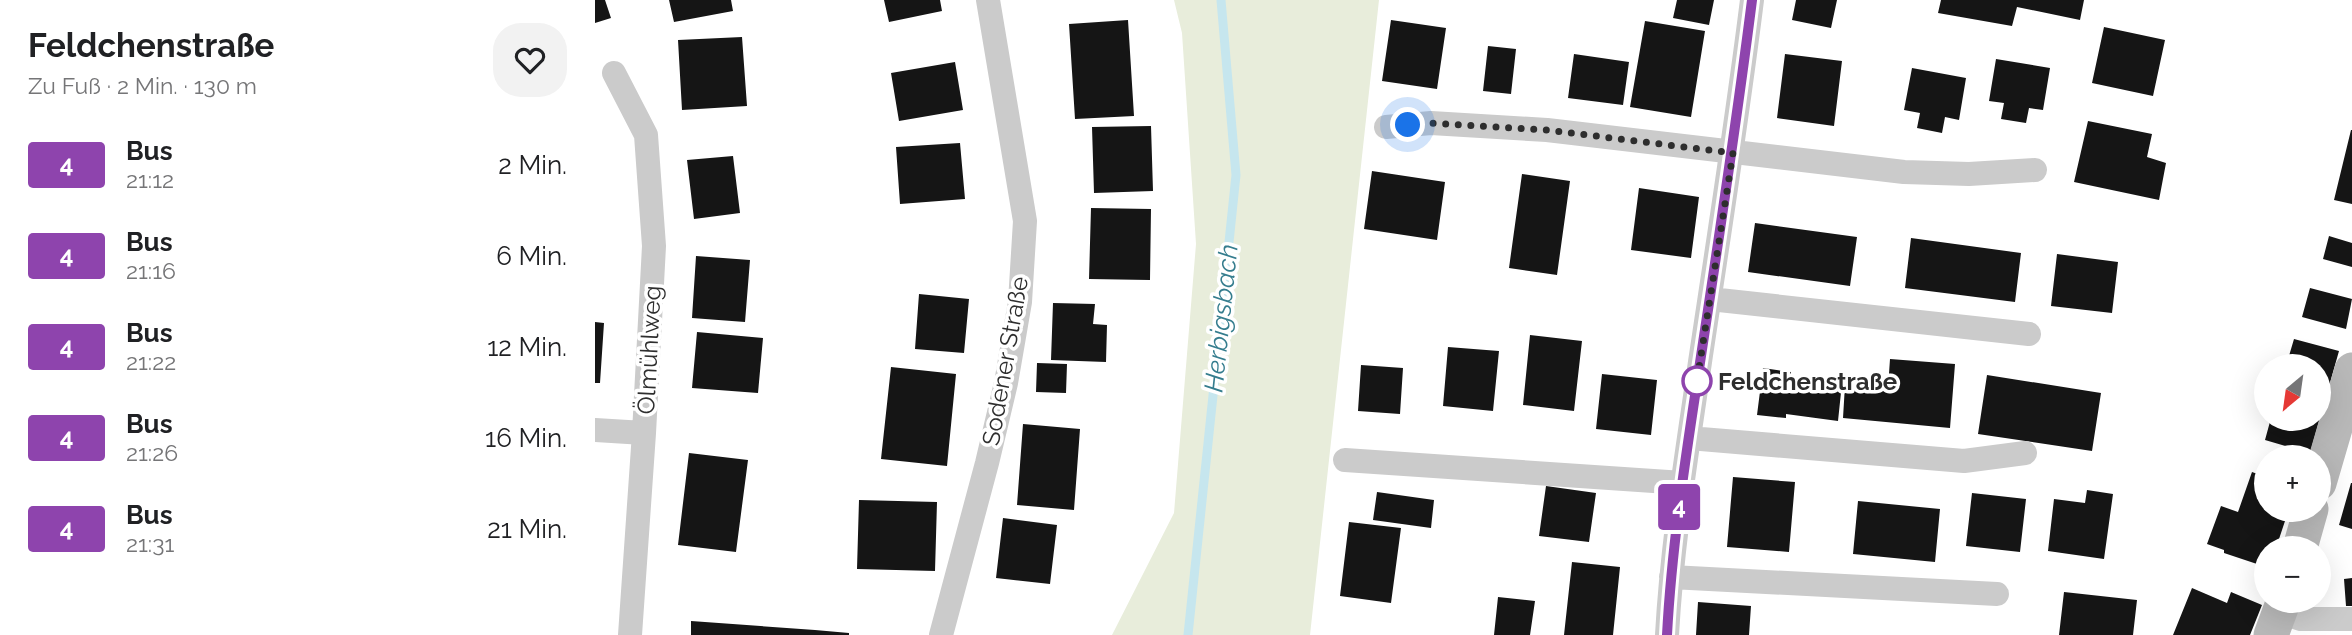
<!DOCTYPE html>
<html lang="de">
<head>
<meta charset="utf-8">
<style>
  :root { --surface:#fff; --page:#f2f2f2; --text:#202124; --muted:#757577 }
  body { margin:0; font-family:Raleway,sans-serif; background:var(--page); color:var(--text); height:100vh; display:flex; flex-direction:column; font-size:26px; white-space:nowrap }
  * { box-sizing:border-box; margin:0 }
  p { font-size:23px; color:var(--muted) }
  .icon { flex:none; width:38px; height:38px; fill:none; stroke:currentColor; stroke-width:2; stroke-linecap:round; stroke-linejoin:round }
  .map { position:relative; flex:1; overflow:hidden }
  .panel { display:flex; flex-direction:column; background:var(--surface); width:595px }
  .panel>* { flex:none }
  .badge { padding:0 14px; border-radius:5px; font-size:24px; line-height:46px }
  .needle { width:46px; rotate:209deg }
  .buttons { position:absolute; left:1659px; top:354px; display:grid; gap:14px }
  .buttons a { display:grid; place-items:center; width:77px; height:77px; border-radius:50%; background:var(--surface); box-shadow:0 7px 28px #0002; font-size:35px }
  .you { position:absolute; width:35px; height:35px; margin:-18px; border:5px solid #fff; border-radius:50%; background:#1a73e8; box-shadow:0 0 0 10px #1a73e833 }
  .map>.badge { position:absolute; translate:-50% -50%; box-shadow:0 0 0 4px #fff }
  .round { display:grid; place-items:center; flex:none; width:74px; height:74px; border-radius:28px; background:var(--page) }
  .overview { display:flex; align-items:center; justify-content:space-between; height:119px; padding:0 28px }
  h1 { font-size:33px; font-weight:700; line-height:52px }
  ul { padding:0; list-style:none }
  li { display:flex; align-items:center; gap:21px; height:91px; padding:0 28px }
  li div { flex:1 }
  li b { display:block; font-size:26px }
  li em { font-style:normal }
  li .badge { min-width:77px; font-weight:700; text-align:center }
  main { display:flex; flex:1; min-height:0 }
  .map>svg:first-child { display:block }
  .green { fill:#e8eddb }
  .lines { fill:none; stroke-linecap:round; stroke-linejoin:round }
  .stream { stroke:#c6e6ee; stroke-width:9 }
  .building { fill:#151515 }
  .street { stroke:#cbcbcb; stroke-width:24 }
  .secondary { stroke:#b8b8b8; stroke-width:35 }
  .line-casing { stroke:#fff; stroke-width:16 }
  .line { stroke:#8e44ad; stroke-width:10 }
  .walk { stroke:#2e2e2e; stroke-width:7; stroke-dasharray:0 12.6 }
  .stop-dot { fill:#fff; stroke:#8e44ad; stroke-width:3.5 }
  .labels { text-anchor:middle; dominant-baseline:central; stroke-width:7; stroke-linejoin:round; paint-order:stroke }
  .street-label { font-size:24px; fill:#2e2e2e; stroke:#fff }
  .stop-label { font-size:24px; font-weight:bold; fill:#2e2e2e; stroke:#fff; text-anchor:start }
  .water-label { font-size:26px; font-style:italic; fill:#357d8e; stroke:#fff }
</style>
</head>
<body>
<main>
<section class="panel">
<div class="overview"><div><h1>Feldchenstraße</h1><p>Zu Fuß · 2 Min. · 130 m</p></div><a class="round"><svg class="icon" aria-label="heart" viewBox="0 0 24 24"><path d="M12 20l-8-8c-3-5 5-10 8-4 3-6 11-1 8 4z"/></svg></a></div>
<ul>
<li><span class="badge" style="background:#8e44ad;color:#fff">4</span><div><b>Bus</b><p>21:12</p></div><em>2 Min.</em></li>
<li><span class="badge" style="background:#8e44ad;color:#fff">4</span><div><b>Bus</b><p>21:16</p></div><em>6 Min.</em></li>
<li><span class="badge" style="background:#8e44ad;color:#fff">4</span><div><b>Bus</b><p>21:22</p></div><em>12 Min.</em></li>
<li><span class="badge" style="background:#8e44ad;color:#fff">4</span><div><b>Bus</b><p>21:26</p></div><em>16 Min.</em></li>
<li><span class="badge" style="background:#8e44ad;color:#fff">4</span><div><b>Bus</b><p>21:31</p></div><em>21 Min.</em></li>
</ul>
</section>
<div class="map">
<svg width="1757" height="635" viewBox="0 0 1757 635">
  <rect width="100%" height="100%" fill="#fff"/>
  <path class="green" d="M579,0h205l-69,635h-198l62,-122 22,-269 -14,-211z"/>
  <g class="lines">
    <path class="stream" d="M593,635l48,-460 -15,-175"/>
  </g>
  <path class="building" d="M0,0h10l6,18 -16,5z
    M74,0h62l2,11 -59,11z
    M289,0h56l2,11 -53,11z
    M1082,0h37l-5,25 -36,-7z
    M1201,0h41l-6,28 -39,-8z
    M1346,0h143l-4,20 -63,-13 -5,19 -74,-13z
    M533,20l6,96 -59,3 -6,-95z
    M796,20l55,8 -9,61 -55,-8z
    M1050,21l60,10 -14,86 -61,-10z
    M1509,27l61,13 -12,56 -61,-13z
    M147,37l5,69 -65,4 -4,-70z
    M893,46l28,3 -5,45 -28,-3z
    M979,54l55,8 -6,43 -55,-7z
    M1190,54l57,7 -8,65 -57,-8z
    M1401,59l54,9 -7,42 -14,-2 -3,15 -25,-4 3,-16 -15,-2z
    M360,62l8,48 -64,11 -8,-48z
    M1317,68l54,10 -7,42 -14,-3 -3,16 -25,-5 3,-15 -16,-3z
    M1493,121l64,13 -5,23 19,6 -7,37 -85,-18z
    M556,126l2,65 -59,2 -2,-66z
    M1756,130h1v74l-18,-4z
    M365,143l5,56 -65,5 -4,-57z
    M138,156l7,57 -46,6 -7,-59z
    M777,171l73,11 -8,58 -73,-11z
    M927,174l48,7 -13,94 -48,-7z
    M1044,188l60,9 -8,61 -60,-8z
    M496,208l60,1 -1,71 -61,-1z
    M1160,223l102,14 -7,49 -102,-14z
    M1734,236l23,7v24l-29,-8z
    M1316,238l110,15 -6,49 -110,-14z
    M1462,254l61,8 -6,51 -61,-7z
    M101,256l54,4 -5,62 -53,-4z
    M1715,288l42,11 -6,30 -44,-12z
    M324,294l50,5 -5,54 -49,-4z
    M458,303l42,1 -2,20 14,1 -1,37 -55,-2z
    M0,322l9,1 -4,60h-5z
    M102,332l66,6 -5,55 -66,-5z
    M935,335l52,6 -8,70 -51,-6z
    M1699,339l45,12 -29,102 -45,-13 6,-22h48v-52h-33z
    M853,347l51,4 -6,60 -50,-5z
    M1295,359l65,5 -5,64 -107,-10 2,-33 43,3z
    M442,363l30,1 -1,29 -30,-1z
    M766,365l42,3 -3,46 -42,-3z
    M296,367l65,7 -9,92 -66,-7z
    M1168,368l28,4v4l51,7 -4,38 -52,-7v4l-29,-3z
    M1007,374l55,6 -6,55 -55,-6z
    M1392,375l114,18 -9,58 -114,-17z
    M428,424l57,5 -6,81 -57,-5z
    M94,453l59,7 -12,92 -58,-7z
    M1657,472l14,5v32h23l-13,39h-10v19l-42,-14v-3l-17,-6 14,-38 17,6z
    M1138,477l62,5 -6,70 -62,-5z
    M1756,483h1v46l-13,-4z
    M951,486l50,7 -7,49 -50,-6z
    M1492,490l26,4 -9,65 -56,-8 6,-52 31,4z
    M782,492l57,8 -3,28 -58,-8z
    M1377,493l54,6 -6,53 -54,-6z
    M264,500l78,2 -2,69 -78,-2z
    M1263,501l82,8 -5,53 -82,-8z
    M408,518l54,7 -7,59 -54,-6z
    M754,522l52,6 -10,75 -51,-7z
    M977,562l48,5 -7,68h-49z
    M1757,578v28h-6l-2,-27z
    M1597,588l35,15 4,-11 31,13 -12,30h-77z
    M1469,592l73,8 -4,35h-74z
    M903,597l37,4 -5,34h-36z
    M1103,602l53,4 -2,29h-53z
    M96,621l124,9 34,3v2h-158z"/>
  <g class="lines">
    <path class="street" d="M19,73l32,62 8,111 -10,187 -14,202
      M791,127l45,-4 116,7 357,42 65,2 66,-4
      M1115,299l319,35
      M0,430l49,3
      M1094,438l275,23 61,-8
      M750,460l338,23
      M1076,577l326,17
      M1685,612l21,7h51
      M346,635l46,-172 19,-80 14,-81 5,-81 -37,-221
      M1072,635c5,-92 20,-182 33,-273 18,-121 37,-241 52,-362"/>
    <path class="secondary" d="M1724,483l33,-113
      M1705,548l11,-39
      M1676,635l13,-35"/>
  </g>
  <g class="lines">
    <g class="line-casing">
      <path id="line" d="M1072,635c5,-94 20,-186 34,-279 18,-118 36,-237 51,-356"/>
    </g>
    <use href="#line" class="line"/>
    <path class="walk" d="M813,125l23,-2 116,7 186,23 -36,228"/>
  </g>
  <circle class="stop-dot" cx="1102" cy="381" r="14"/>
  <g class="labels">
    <g class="street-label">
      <text transform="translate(54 350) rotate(-87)">Ölmühlweg</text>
      <text transform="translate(410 361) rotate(-80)">Sodener Straße</text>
    </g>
    <g class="stop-label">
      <text x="1123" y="381">Feldchenstraße</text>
    </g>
    <g class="water-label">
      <text transform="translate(626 318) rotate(-84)">Herbigsbach</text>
    </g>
  </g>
</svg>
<div class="buttons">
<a><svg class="needle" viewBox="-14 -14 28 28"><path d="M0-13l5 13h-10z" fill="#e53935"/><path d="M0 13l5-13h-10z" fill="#757577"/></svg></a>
<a>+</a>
<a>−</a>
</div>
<div class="you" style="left:813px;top:125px"></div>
<b class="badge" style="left:1084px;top:507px;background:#8e44ad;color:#fff">4</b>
</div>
</main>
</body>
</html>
